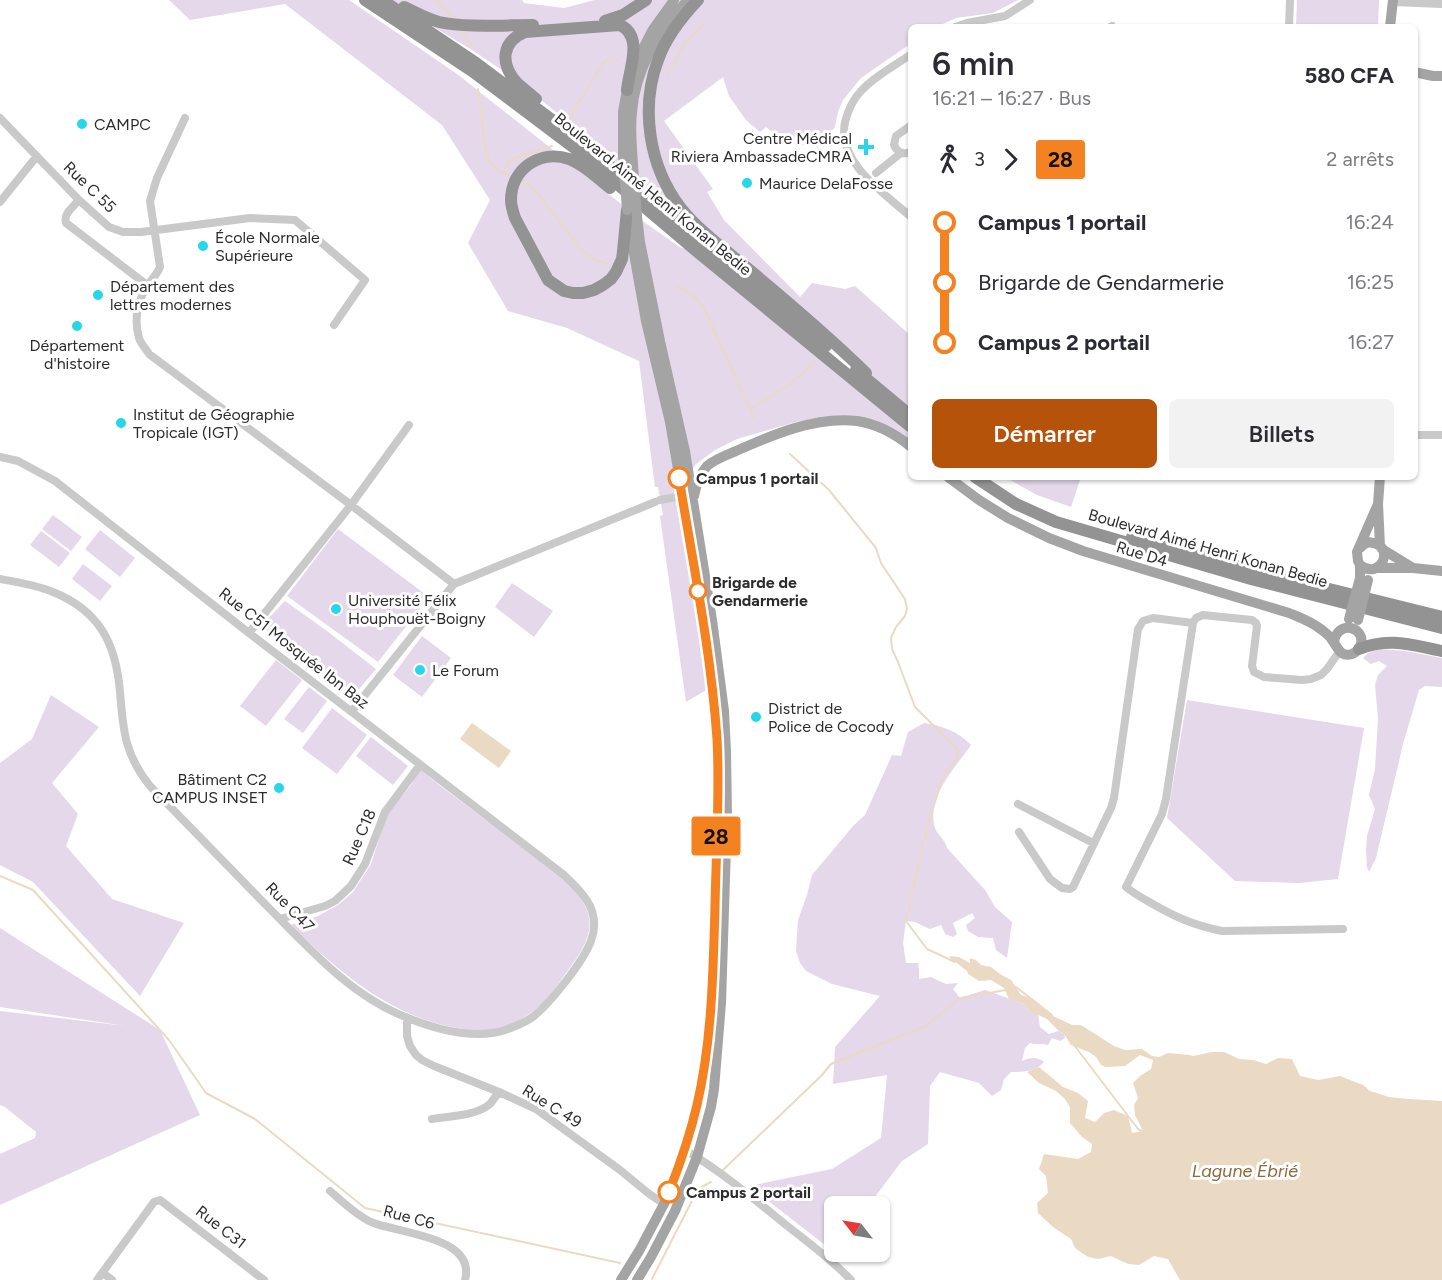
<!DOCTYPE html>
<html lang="fr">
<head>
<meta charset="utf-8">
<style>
  :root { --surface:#fff; --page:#f2f2f3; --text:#2b2b33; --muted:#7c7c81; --accent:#b45309 }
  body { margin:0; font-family:Figtree,sans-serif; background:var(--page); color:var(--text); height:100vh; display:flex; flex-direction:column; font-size:22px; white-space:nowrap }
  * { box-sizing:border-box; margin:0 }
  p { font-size:20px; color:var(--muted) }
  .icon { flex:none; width:33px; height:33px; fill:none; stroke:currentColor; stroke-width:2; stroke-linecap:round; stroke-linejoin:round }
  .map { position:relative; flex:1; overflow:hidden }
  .sheet { position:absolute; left:908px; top:24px; width:510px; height:456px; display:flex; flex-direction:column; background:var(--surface); border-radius:9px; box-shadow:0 2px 4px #0004 }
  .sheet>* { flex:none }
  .badge { padding:0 12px; border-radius:4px; font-size:21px; line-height:39px }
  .needle { width:39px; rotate:301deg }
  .controls { position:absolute; left:824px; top:1196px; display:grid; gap:12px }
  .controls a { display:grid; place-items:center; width:66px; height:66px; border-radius:9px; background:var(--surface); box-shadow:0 2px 4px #0004; font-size:30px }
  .map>.badge { position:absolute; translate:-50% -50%; box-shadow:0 0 0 3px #fff }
  .legs { display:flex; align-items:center; gap:9px; height:66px; padding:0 24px; font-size:20px }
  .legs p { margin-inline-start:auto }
  .headline { display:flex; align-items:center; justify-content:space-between; height:102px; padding:0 24px }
  h1 { font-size:33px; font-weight:600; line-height:45px }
  .cta { display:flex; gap:12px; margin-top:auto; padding:12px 24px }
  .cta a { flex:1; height:69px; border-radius:9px; background:var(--accent); color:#fff; font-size:24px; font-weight:600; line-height:69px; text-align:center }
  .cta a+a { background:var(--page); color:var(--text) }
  ul { padding:0 24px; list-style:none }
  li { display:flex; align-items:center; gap:21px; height:60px; font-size:22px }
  li i { display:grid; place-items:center; width:9px; height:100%; margin:0 8px; background:currentColor }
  li i::after { content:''; width:15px; height:15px; margin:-8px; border:4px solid; border-radius:50%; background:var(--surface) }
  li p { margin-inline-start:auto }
  li:first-child i { background:linear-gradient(#0000 50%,currentColor 0) }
  li:last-child i { background:linear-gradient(currentColor 50%,#0000 0) }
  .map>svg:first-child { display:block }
  .green { fill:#e4d8ea }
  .water { fill:#ebdac3 }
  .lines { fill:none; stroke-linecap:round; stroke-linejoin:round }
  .stream { stroke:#ebdac3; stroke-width:2 }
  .minor { stroke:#c9c9c9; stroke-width:8 }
  .major { stroke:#a4a4a4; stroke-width:10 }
  .highway { stroke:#939393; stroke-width:12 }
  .major-bridge { stroke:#a4a4a4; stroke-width:10 }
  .line-1-casing { stroke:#fff; stroke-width:14 }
  .line-1 { stroke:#f58220; stroke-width:9 }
  .poi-dot { fill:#27d6e9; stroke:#fff; stroke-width:2 }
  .stop-1-dot { fill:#fff; stroke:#f58220; stroke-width:3 }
  .labels { text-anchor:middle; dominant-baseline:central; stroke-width:6; stroke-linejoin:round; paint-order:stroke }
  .poi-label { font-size:16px; fill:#2c2c2c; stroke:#fff; text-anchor:start }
  .street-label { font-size:16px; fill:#2c2c2c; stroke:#fff }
  .stop-label { font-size:16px; font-weight:bold; fill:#2c2c2c; stroke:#fff; text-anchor:start }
  .water-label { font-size:18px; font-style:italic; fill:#8f6939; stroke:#fff }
</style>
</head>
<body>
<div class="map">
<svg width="1442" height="1280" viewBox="0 0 1442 1280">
  <rect width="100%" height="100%" fill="#fff"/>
  <path class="green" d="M169,0h180l108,74 187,148 37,26 8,1 221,181v11l-16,-11 -73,-12 -25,4 -59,17 -22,11 -20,15 -6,11 24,210 -27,16 -26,-186 3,-1 -5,-28h-3l-16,-126 -72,-33 -59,-17 -40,-68 22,-43 -48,-75 -157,-121 -95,16z
    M389,0h133l2,3 40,5 31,-8h423l-25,13 -37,5 -20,9h-26v17l-49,34 -18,22 -5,12 -3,15 -18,21 -4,-5c-22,5 -30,-3 -47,-16l-6,5 -14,-12 -17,-24 -6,-19 -59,44 49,68 -6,3 17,28 76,77 12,-14 33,6 10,-3 55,49v73l-253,-213 -139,-114 -46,-31z
    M1297,0h82l-1,27h-82z
    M1005,477h76l-10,30 -34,-12z
    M53,515l29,22 -11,14 -29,-22z
    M338,529l91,68 -51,65 -91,-66z
    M100,530l35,28 -15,19 -35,-28z
    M41,531l29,22 -11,14 -29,-22z
    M83,564l29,22 -12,15 -28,-22z
    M512,583l41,28 -19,26 -39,-30z
    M285,601l42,30 49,38 -21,25 -94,-68z
    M422,636l29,22 -29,39 -29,-22z
    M1381,649l24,2 37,7v29l-17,-1 -6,4 -16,54 -27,114 -7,14 -2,-5 -1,-17 1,-14 8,-27 -6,-14 6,-26 3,-50 -3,-34 3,-10 9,-9 -8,-5 -8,3 -8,-6 5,-5z
    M276,660l26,20 -36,46 -26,-20z
    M309,687l18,14 -24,32 -19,-14z
    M51,695l48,32 -47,56 26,31 -12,32 46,53 72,24 -44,73 -107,-114 -33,-17v-102l32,-24z
    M1187,700l177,28 -26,151 -39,4 -64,-2 -68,-63z
    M332,708l35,27 -30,39 -35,-26z
    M924,723c17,2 35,9 47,22 -16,23 -42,49 -37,79 1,10 11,14 13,24l38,42 10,17 17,15 -5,36 -11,-8 -3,-12 -15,-1 -10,-6 -2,-6 9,-7 -3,-5 -19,10 4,11 -4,3 -8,-3 -4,-9 -11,4 -15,-7 -9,-1 -3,22 3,20h12l1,7v9l12,-2 15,7 12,-1 -5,6 7,9 25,-8 39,14 5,7 9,3 2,13 9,7 10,-3 5,3 1,4 -5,3 -8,-3 -4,7c-6,-2 -11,0 -18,-2l-5,5 -3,13c8,-3 14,-5 22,1 -9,10 -20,10 -33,10l-7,7 -3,11 -9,6 -13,-13 -39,-11 -10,14 -2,58 -26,17 -34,45h-34v46l-85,-66 83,-17 49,-31 6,-63 -54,9 2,-37 45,-51 -48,-12 -26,-13 -6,-8 -4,-12 2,-31 9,-25 5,-20 42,-50 11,-10 27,-60 9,1 7,-24z
    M371,737l37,29 -15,19 -37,-29z
    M420,769c33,28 70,53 105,80 21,16 46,31 59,55 14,24 -1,46 -15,65 -12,16 -25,37 -43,47 -9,6 -22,12 -33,14 -12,3 -24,0 -36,-2 -69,-12 -118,-57 -167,-103l28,-9 20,-11 15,-13 18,-28 16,-50 24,-29z
    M0,928l160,102 40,85 -200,90v-51l35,-16 1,-6 -31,-25 -5,-2v-94l126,15 -126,-19z"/>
  <path class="water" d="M472,723l39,28 -12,17 -39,-29z
    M949,956l10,1 11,6v-5l6,2 5,5 10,2 9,7 11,6 10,15 11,3 21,18 19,9h9l33,21 11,4 17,-1 10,7 7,1 9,-4 22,2 3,1 19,-4h12l15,7 14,1 13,4 12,-6 14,1 8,17 18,4 22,-4 23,9 7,6 19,6 19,2 34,2v179h-262l-12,-21 -14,-3 -15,9 -11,-1 -17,-8 -13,3 -10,-2 -13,-9 -4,-9 -18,-12 -15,-14 -1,-10 11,-10 -2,-17 -7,-7 5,-15 34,5 13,-7 1,-8 -10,-7 -12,-14v-16l-5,-8 -9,-8 -17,-8 -12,-11 12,-5 24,20 15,6 10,8 -3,17 10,4 9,-9 10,-3 14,6 4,17 11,-2 -8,-16 -1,-10 4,-7 -5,-15 7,-7 11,-7 2,-9 -13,-5 -15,11 -19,1 -5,-2 -5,-8 -7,-5 -18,-7 -7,-11 -5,-3 -12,-12 -18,-8 -5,-7 -15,-5 -5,-11 -13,-8 -12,1 -11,-7 -1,-3 -17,-13z"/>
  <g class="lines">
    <path class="stream" d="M436,0l19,20
      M461,29l10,17
      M668,74l17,-31 18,-19
      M478,89c2,13 3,26 5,39 2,24 2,41 30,49
      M570,121l7,-16 27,-43 6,-3 8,1
      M504,174l3,-10 5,-5 40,-13
      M521,181l12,7 49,62 12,9 14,5
      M677,287c13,5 21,11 28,23l49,108
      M750,409l39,-24 26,-23
      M790,454l39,36 47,58 5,15 24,36 2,10 -2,7 -9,11 -5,11 1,11 6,13 17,45 42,42 1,9 -15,18 -17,55 -20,90 21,28 28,13
      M0,876l33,14 136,150 37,53 49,26 110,89 255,55
      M1016,987l36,28
      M1074,1045l64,84 8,4
      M723,1170l99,-95 9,-11 95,-38 34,-28 46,-8
      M652,1279l46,-90 13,-7"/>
    <path class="minor" d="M1393,2l49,2
      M955,27l12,-4 38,-7 25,-16
      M1110,27l2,-1
      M1289,27l1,-27
      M910,55c-16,11 -35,21 -48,35 -9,9 -14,20 -17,32 -8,41 39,71 65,94
      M0,118l79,82 30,27 14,5h18l109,-14 45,2 70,60 -31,45
      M185,118l-28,60 -7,23 10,66c-3,8 -9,12 -13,20 -10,14 -13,34 -8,51 2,6 7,11 10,16l202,151 103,79
      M910,126l-14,10 -2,9c3,7 9,10 16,7
      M876,173l25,-20
      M79,200c-6,7 -16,14 -13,23l81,62
      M0,202l37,-46
      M1414,435h28
      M0,457l18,4 37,20 194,152 315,242c11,11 26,24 29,40 2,8 1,18 -2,26 -8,21 -40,61 -57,75 -9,7 -31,16 -42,17 -28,4 -59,-5 -84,-15 -58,-22 -101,-72 -144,-115 -38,-39 -76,-78 -114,-117 -25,-31 -27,-55 -30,-94 -4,-48 -20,-81 -67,-100 -16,-7 -35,-10 -53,-13
      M660,500l22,-4
      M249,633l102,-128 58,-80
      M1339,652l-12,17 -6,6 -10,4 -9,1 -38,-3 -10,-5 -2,-6 5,-40 -1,-3 -4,-3 -49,-5 -7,3 -3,5 -27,176 -4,15 -36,73c7,6 16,11 25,16 24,14 42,22 71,28l121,-2
      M352,711l102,-127 201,-82
      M1018,804l75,39
      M1019,832l31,47 12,9 8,1 3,-2 38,-79 3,-10 24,-169 5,-8 10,-3 40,5
      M280,919l45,-13 10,-5 16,-15 14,-22 20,-52 35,-47
      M407,1018v18l3,10 6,9 6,5 12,6 65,26 37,17 84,61 28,23 16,11
      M432,1119c18,-3 44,-3 58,-15 3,-4 6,-8 9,-12
      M685,1150c36,21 69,49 101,75 23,18 45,34 65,55
      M330,1191c13,11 26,24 41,31 25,11 106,14 94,58
      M103,1273l9,7
      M97,1280l57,-78 6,-2 104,80"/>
    <path class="major" d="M1390,27l3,-27
      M634,66l18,-35 22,-31
      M1414,72l19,4h9
      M623,155v-43l5,-28
      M633,164c-1,-17 -3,-34 -1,-52 3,-42 27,-82 56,-112
      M948,477l31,23 29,18 41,20 34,13 206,62c12,5 23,9 33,17 4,3 8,6 10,10 6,7 8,18 20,14 5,-2 8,-6 9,-10 4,-18 -24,-24 -27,-2
      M1380,477l-2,27 2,42
      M694,496c2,-11 6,-22 13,-30 8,-7 19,-11 29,-15 36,-16 80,-35 121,-30 20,3 37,12 53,25
      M1360,548c4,-4 7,-7 13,-5 22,4 8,38 -13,22
      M1382,549l31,19
      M1377,568h36l29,3
      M1360,578v-13l-2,-4 -1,-9 21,-48
      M621,1280l18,-29 25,-47 21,-54 12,-45 5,-23 5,-38 5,-62 6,-205 -4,-65 -11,-96 -33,-194 -24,-101 -18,-101
      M637,1280l14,-23 24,-46 22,-54 14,-50 3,-18 7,-86 6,-188 -1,-64 -2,-40 -12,-91 -27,-169 -25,-110 -20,-99 -3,-26"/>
    <path class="highway" d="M365,0l107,71 105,79 117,99 216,177
      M382,0l94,63 111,83 239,200
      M698,0c-17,18 -32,37 -40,60 -18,48 -9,106 22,147 18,23 44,42 67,61 41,34 81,68 119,105
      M404,7c11,5 23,12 35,15 27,6 66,3 94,3
      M605,21l18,-6 23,-15
      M536,99c-6,-5 -13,-11 -19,-16 -17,-19 -16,-41 8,-51l95,-7c24,11 9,44 7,65
      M610,188c-12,-9 -26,-24 -41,-29 -29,-10 -58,10 -58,41 0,6 2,12 4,18l33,62 16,11 9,2h10l11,-3 9,-5 8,-6 5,-7 6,-13 1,-8 4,-41
      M856,370l54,45
      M975,477l41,27 40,18 195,57 191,49
      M1132,537l120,33 190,47
      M1359,649c30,-12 52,-4 83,2"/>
    <path class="major-bridge" d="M623,155l4,55
      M633,164l4,52
      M1349,619l11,-41
      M1358,620l10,-40"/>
  </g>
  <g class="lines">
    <g class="line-1-casing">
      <path id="line-1" d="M669,1192c11,-28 21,-57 28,-87 15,-64 16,-132 18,-198 1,-56 5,-113 2,-168 -6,-88 -24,-175 -38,-261"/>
    </g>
    <use href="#line-1" class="line-1"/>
  </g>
  <g class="poi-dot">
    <circle cx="82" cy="124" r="6"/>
    <path d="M863 138h6v6h6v6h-6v6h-6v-6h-6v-6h6z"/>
    <circle cx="747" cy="183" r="6"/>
    <circle cx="203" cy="246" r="6"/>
    <circle cx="98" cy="295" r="6"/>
    <circle cx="77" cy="326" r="6"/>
    <circle cx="121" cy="423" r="6"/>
    <circle cx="336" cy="609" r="6"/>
    <circle cx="420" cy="670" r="6"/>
    <circle cx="756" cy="717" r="6"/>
    <circle cx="279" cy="788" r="6"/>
  </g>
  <g class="stop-1-dot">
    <circle cx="679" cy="478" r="10"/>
    <circle cx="698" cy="591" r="8"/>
    <circle cx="669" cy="1192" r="10"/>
  </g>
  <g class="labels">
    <g class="poi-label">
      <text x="94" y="124">CAMPC</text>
      <text x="852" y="138" text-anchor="end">Centre Médical<tspan x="852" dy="18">Riviera AmbassadeCMRA</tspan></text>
      <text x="759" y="183">Maurice DelaFosse</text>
      <text x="215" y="237">École Normale<tspan x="215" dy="18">Supérieure</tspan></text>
      <text x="110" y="286">Département des<tspan x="110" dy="18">lettres modernes</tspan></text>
      <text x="77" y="345" text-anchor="middle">Département<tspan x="77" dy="18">d'histoire</tspan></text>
      <text x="133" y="414">Institut de Géographie<tspan x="133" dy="18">Tropicale (IGT)</tspan></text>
      <text x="348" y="600">Université Félix<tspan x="348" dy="18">Houphouët-Boigny</tspan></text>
      <text x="432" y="670">Le Forum</text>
      <text x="768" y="708">District de<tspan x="768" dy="18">Police de Cocody</tspan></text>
      <text x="267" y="779" text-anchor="end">Bâtiment C2<tspan x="267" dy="18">CAMPUS INSET</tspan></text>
    </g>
    <g class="street-label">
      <text transform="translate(90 187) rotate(44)">Rue C 55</text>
      <text transform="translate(653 194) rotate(39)">Boulevard Aimé Henri Konan Bedie</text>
      <text transform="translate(1208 548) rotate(16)">Boulevard Aimé Henri Konan Bedie</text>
      <text transform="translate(1142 554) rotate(17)">Rue D4</text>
      <text transform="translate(294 648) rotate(38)">Rue C51 Mosquée Ibn Baz</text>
      <text transform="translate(359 837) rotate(-66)">Rue C18</text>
      <text transform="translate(290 907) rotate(46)">Rue C47</text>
      <text transform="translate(552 1106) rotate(32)">Rue C 49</text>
      <text transform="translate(409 1217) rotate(15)">Rue C6</text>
      <text transform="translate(221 1227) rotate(38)">Rue C31</text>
    </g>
    <g class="stop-label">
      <text x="696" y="478">Campus 1 portail</text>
      <text x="712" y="582">Brigarde de<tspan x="712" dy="18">Gendarmerie</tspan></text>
      <text x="686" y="1192">Campus 2 portail</text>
    </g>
    <g class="water-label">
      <text x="1245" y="1171">Lagune Ébrié</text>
    </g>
  </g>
</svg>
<div class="controls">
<a><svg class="needle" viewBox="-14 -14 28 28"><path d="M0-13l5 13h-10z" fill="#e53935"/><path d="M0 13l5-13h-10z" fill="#7c7c81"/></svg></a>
</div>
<b class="badge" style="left:716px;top:836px;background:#f58220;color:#111">28</b>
<section class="sheet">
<div class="headline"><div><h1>6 min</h1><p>16:21 – 16:27 · Bus</p></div><b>580 CFA</b></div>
<div class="legs"><svg class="icon" aria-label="walk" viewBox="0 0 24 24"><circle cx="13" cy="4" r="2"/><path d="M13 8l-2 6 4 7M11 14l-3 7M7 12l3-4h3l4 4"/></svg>3<svg class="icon" aria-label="forward" viewBox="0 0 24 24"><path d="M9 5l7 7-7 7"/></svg><b class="badge" style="background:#f58220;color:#111">28</b><p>2 arrêts</p></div>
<ul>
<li><i style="color:#f58220"></i><b>Campus 1 portail</b><p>16:24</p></li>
<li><i style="color:#f58220"></i><span>Brigarde de Gendarmerie</span><p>16:25</p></li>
<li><i style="color:#f58220"></i><b>Campus 2 portail</b><p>16:27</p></li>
</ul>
<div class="cta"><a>Démarrer</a><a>Billets</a></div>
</section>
</div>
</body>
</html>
